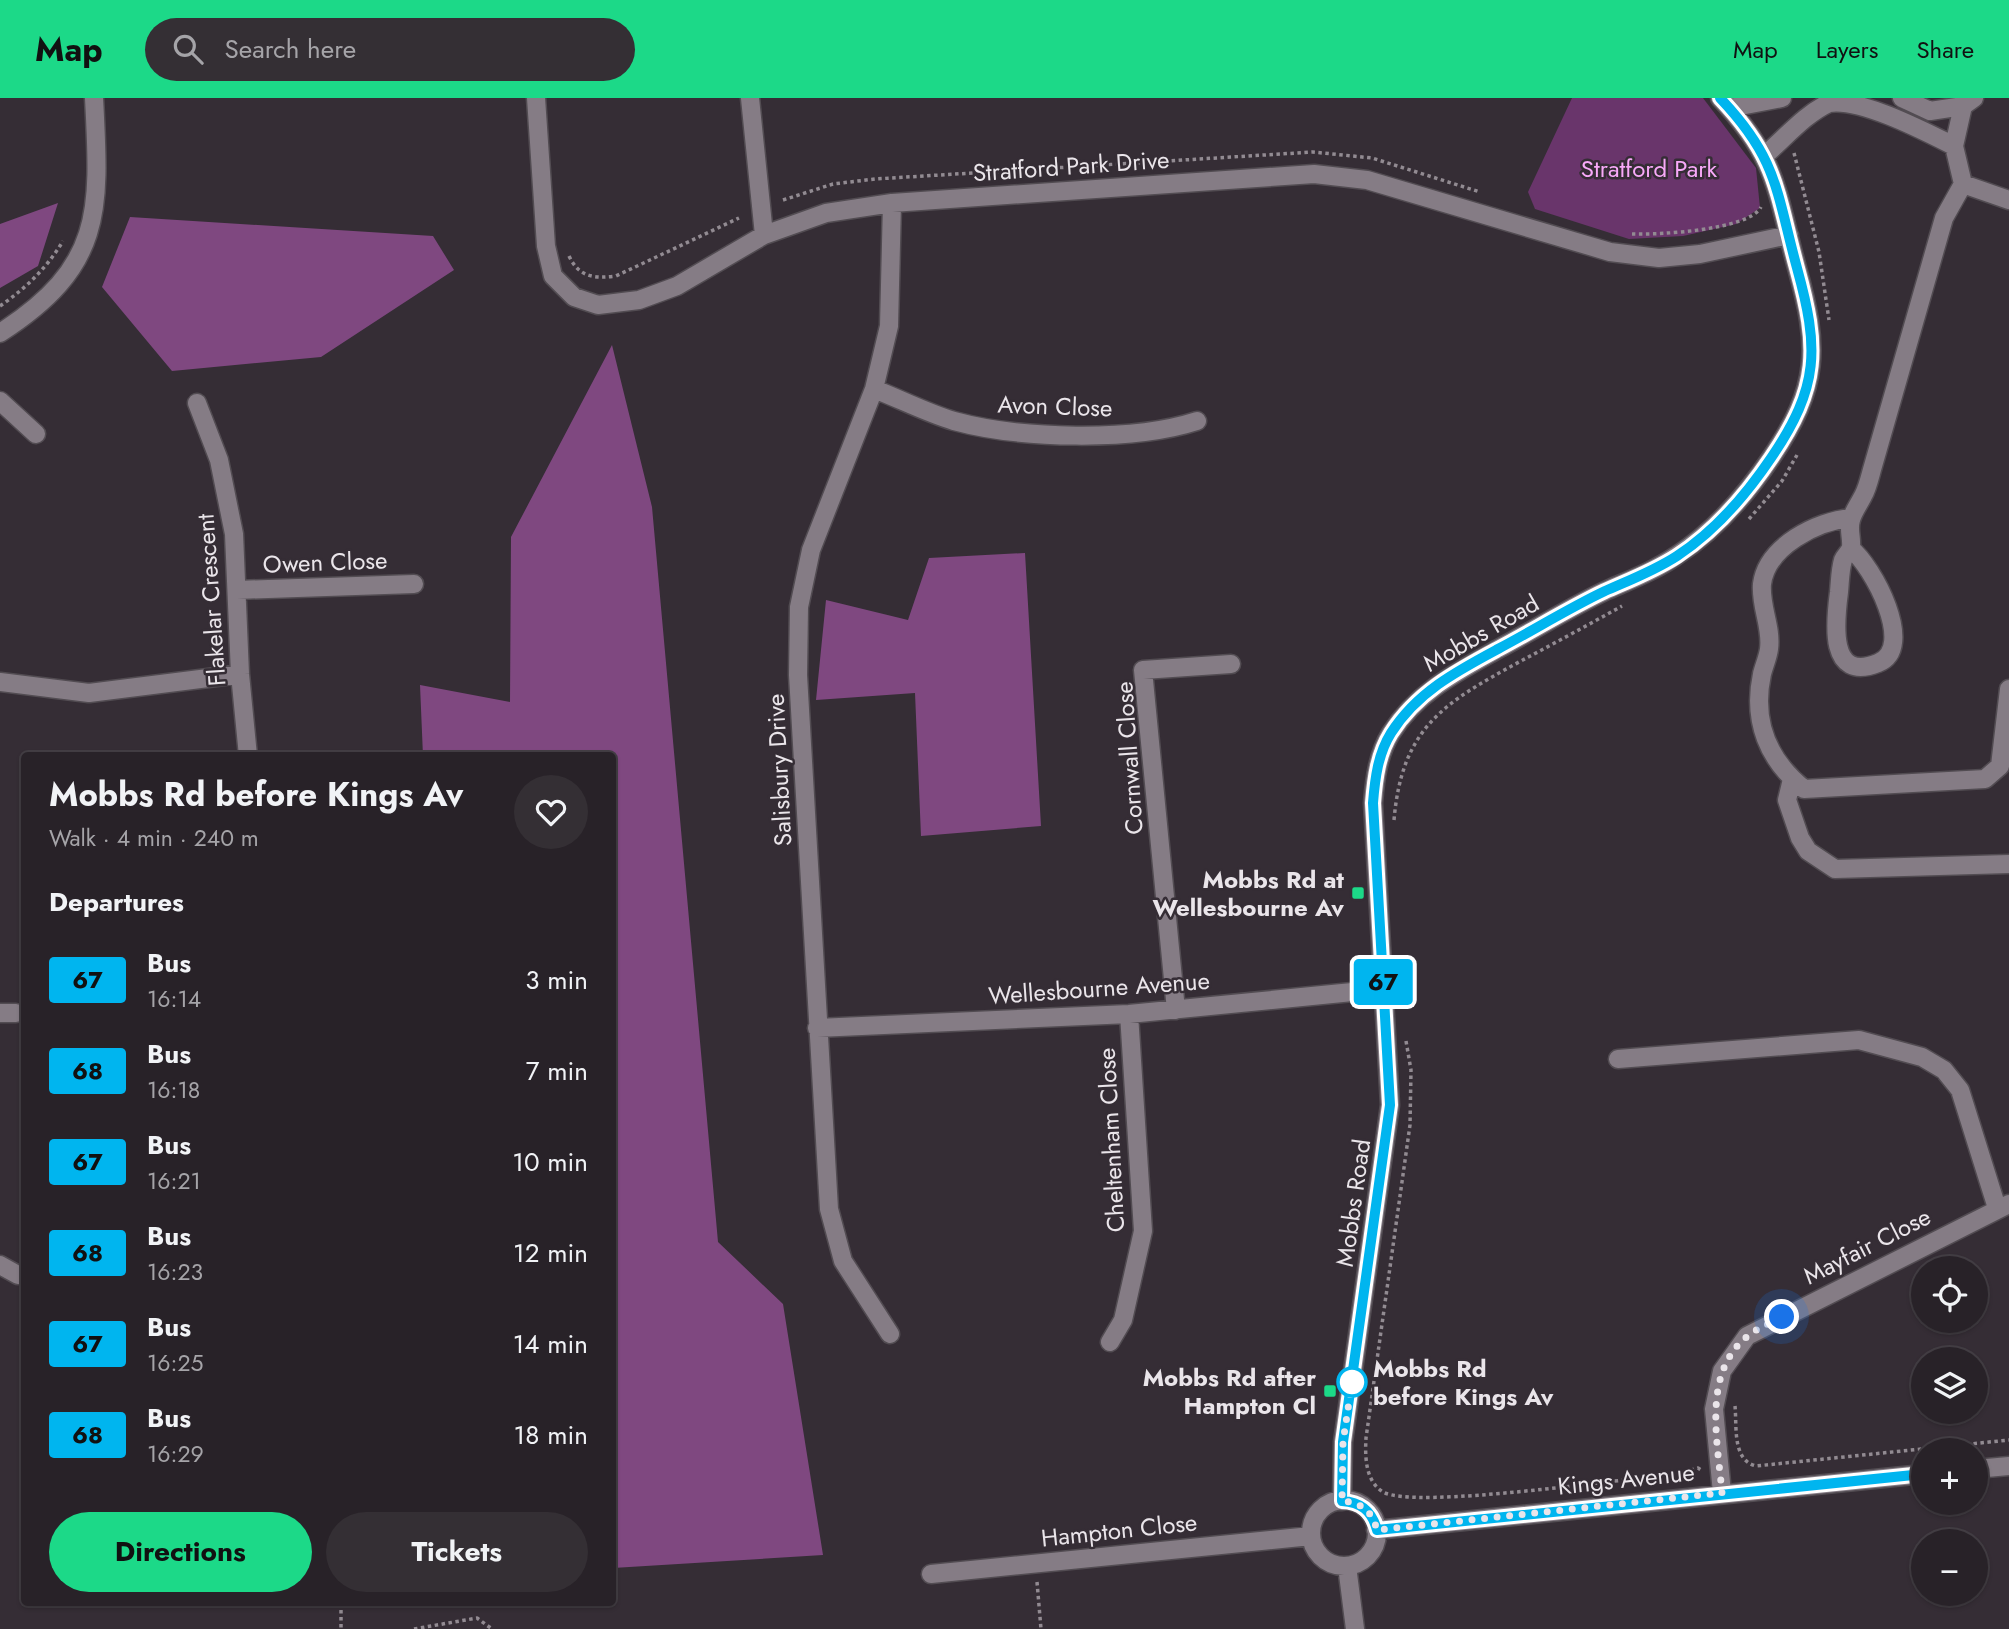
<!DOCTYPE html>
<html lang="en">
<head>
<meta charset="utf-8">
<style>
  :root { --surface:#282228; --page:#342f34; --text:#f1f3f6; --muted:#a5a4a8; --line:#443f45; --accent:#1cd988 }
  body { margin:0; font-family:Jost,sans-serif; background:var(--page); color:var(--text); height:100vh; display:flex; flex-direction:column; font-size:26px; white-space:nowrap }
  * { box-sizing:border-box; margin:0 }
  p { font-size:23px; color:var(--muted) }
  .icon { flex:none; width:38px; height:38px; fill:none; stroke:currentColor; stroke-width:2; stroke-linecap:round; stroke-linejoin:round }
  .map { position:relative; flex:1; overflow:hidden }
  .drawer { position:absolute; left:21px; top:654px; width:595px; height:854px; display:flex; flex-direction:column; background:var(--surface); border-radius:7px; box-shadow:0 2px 5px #0004,0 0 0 2px var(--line) }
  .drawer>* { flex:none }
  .badge { padding:0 14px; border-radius:5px; font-size:24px; line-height:46px }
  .buttons { position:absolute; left:1911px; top:1158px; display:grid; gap:14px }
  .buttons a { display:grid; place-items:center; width:77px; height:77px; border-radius:50%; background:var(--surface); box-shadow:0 2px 5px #0004,0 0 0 2px var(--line); font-size:35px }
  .you { position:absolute; width:35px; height:35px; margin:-18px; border:5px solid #fff; border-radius:50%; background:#1a73e8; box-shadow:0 0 0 10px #1a73e833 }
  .map>.badge { position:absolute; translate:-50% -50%; box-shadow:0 0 0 4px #fff }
  h2 { padding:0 28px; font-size:26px; line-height:63px }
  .round { display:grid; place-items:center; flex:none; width:74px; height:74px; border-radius:37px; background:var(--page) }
  .overview { display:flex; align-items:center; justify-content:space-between; height:119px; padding:0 28px }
  h1 { font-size:33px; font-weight:700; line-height:52px }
  .primary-button { display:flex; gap:14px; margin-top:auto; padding:14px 28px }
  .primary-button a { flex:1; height:80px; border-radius:42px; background:var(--accent); color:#111; font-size:28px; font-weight:700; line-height:80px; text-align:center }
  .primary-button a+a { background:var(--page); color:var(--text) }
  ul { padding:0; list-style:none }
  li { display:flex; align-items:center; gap:21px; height:91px; padding:0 28px }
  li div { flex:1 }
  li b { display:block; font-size:26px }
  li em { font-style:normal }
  li .badge { min-width:77px; font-weight:700; text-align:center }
  header { display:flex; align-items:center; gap:42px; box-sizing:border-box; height:98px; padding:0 35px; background:var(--accent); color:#111 }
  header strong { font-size:33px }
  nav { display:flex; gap:38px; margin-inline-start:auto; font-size:24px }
  .search { width:490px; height:63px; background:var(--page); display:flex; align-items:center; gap:18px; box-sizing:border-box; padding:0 24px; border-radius:38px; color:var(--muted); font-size:26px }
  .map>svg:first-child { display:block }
  .green { fill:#69356b }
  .forest { fill:#7f4880 }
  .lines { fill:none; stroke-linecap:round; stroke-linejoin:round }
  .minor-casing { stroke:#524c52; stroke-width:21 }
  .path { stroke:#928b92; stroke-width:3.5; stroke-dasharray:3.5 3.5; stroke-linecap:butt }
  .minor { stroke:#857c85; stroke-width:18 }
  .line-casing { stroke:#fff; stroke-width:16 }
  .line { stroke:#00b5ef; stroke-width:10 }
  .walk { stroke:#eae5ea; stroke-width:7; stroke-dasharray:0 12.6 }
  .poi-dot { fill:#1cd988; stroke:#352d35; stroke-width:2.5 }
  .stop-dot { fill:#fff; stroke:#00b5ef; stroke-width:3.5 }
  .labels { text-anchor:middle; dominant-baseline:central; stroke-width:5; stroke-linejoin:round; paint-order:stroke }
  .street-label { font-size:24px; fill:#eae5ea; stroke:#352d35 }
  .park-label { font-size:24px; fill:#f8a9f9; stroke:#352d35 }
  .poi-label { font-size:24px; font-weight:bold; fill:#eae5ea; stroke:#352d35; text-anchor:end }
  .stop-label { font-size:24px; font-weight:bold; fill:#eae5ea; stroke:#352d35; text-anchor:start }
</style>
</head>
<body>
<header>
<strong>Map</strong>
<div class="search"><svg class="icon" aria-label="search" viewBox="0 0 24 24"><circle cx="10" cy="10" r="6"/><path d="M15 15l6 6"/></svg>Search here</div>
<nav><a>Map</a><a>Layers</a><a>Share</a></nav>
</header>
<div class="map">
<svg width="2009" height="1531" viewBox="0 0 2009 1531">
  <rect width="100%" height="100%" fill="#352d35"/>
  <path class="green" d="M1572,0h131l53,70 4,40 -24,16 -53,12 -54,3 -94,-30 -7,-17z"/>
  <path class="forest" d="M58,105l-20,63 -38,22v-64z
    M130,119l303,19 21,34 -133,87 -149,14 -70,-84z
    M612,247l40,162 66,735 65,62 40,251 -210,13 -1,-812h-189l-3,-71 90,17 1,-165z
    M1025,455l16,273 -120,10 -6,-143 -99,7 10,-100 82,20 21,-62z"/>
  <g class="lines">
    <g class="minor-casing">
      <path id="minor" d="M536,0l10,148 7,30 21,21 24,8 41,-5 38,-14 87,-51 62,-22 66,-10 422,-29 53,6 243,72 49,6 41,-4 89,-19
        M750,0l14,137
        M1902,0l28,13 33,-5
        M1730,10l52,-10
        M1765,57c20,-17 40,-41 64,-52 32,-5 95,28 125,43
        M1963,86l46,16
        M0,235c104,-67 100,-122 94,-235
        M874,291c26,10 53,24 80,32 66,18 178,21 243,0
        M0,303l36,33
        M197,305l22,57 15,74 6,140 8,82
        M1851,420c-34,3 -84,28 -89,66 -2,22 10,43 7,65 -1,8 -5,17 -7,25 -10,47 6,86 42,115l181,-10 15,-13 9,-77
        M1851,451c21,16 66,99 27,114 -50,20 -43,-41 -39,-71 1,-10 1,-22 4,-32 2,-5 7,-8 8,-13 1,-10 -3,-17 0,-27 2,-8 8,-16 12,-24 5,-9 7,-20 10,-30l71,-248 19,-34 -9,-38 9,-40 11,-8
        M237,492l177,-6
        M0,584l89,11 151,-19
        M1792,681l-5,21 13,38 8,13 27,18 174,-5
        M1176,912l-33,-340 88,-6
        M0,915h16
        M817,930l312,-14 254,-25
        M1618,961l241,-19 63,17 22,13 16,20 37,118
        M0,1167l18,10
        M890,1236l-47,-73 -14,-52 -31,-534 1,-68 12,-57 63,-161 15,-63 3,-123
        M1110,1244l13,-22 20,-89 -14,-217
        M1976,1371l33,-3
        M1722,1395l-8,-84 8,-38 25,-35 262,-132
        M1311 1435a33 33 0 1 1 66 0a33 33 0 1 1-66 0Z
        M1342,1403l1,-59 47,-337 -17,-302c2,-25 5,-49 18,-70 26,-41 66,-61 107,-84 36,-19 71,-41 107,-58 25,-11 49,-20 71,-35 39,-25 70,-61 95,-98 49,-72 48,-111 26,-190 -21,-77 -19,-109 -77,-170
        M1376,1432l547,-56
        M1347,1468l8,63
        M931,1476l380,-38"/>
    </g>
    <path class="path" d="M1794,55l25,99 10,68
      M783,102l50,-16 42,-5 438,-27 59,6 108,34
      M1632,136c26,1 117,-4 129,-27
      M569,158c10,21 25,23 47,20l123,-58
      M0,208c26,-18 46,-37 63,-65
      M1749,421l33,-38 15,-26
      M1394,722c8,-93 50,-117 125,-158 34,-18 69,-37 103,-56
      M1406,943l5,29 -1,55 -44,313c-1,18 -1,43 17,54 32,18 245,-14 294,-18l21,-6 3,2
      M1735,1308c2,21 -3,54 21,60l253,-26
      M1037,1484l4,47
      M341,1505v26
      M414,1531l63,-11 15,11"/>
    <use href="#minor" class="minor"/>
  </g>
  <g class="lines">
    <g class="line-casing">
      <path id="line" d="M1720,0c58,61 56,93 77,170 22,80 23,118 -26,190 -25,37 -56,73 -94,98 -23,15 -47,24 -72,35 -36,17 -71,39 -107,58 -41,22 -81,43 -107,84 -13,21 -16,45 -18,70l17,302 -47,337 -1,59c19,1 30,10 35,29l546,-56"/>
    </g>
    <use href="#line" class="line"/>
    <path class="walk" d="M1352,1284l-9,60 -1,59c19,1 30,10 35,29l345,-37c-4,-50 -21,-122 27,-158 9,-7 22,-12 33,-18"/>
  </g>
  <g class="poi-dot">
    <rect x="1351" y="788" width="14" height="14" rx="3.5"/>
    <rect x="1323" y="1286" width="14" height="14" rx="3.5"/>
  </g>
  <circle class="stop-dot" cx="1352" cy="1284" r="14"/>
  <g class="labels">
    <g class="street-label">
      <text transform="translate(1071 68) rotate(-4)">Stratford Park Drive</text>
      <text transform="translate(1055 308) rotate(2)">Avon Close</text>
      <text transform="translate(325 464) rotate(-2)">Owen Close</text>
      <text transform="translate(211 502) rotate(-94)">Flakelar Crescent</text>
      <text transform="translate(1481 535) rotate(-30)">Mobbs Road</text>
      <text transform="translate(1129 660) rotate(-94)">Cornwall Close</text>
      <text transform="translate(779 672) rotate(-93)">Salisbury Drive</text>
      <text transform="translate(1099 890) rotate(-4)">Wellesbourne Avenue</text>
      <text transform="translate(1111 1042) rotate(-93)">Cheltenham Close</text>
      <text transform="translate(1353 1105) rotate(-82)">Mobbs Road</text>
      <text transform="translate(1867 1148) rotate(-27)">Mayfair Close</text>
      <text transform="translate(1626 1381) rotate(-6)">Kings Avenue</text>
      <text transform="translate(1119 1432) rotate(-6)">Hampton Close</text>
    </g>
    <g class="park-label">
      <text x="1649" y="70">Stratford Park</text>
    </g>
    <g class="poi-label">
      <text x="1344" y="781">Mobbs Rd at<tspan x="1344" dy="28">Wellesbourne Av</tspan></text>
      <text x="1316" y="1279">Mobbs Rd after<tspan x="1316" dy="28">Hampton Cl</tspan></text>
    </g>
    <g class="stop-label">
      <text x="1373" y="1270">Mobbs Rd<tspan x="1373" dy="28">before Kings Av</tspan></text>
    </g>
  </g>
</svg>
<div class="buttons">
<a><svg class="icon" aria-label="locate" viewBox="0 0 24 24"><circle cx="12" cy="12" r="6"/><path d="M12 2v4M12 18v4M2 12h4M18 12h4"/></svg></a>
<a><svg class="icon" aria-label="layers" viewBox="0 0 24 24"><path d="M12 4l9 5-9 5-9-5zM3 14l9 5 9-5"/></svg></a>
<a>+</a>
<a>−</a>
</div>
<div class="you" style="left:1782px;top:1219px"></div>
<b class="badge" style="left:1383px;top:884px;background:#00b5ef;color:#111">67</b>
<section class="drawer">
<div class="overview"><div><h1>Mobbs Rd before Kings Av</h1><p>Walk · 4 min · 240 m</p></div><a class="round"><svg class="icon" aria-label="heart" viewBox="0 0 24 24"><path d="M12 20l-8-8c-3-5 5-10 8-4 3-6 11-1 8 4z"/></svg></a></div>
<h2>Departures</h2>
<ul>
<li><span class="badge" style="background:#00b5ef;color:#111">67</span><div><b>Bus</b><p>16:14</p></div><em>3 min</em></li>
<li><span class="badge" style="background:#00b5ef;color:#111">68</span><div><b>Bus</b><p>16:18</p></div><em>7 min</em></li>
<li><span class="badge" style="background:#00b5ef;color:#111">67</span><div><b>Bus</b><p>16:21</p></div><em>10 min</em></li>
<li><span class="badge" style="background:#00b5ef;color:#111">68</span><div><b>Bus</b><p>16:23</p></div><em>12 min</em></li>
<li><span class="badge" style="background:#00b5ef;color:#111">67</span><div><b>Bus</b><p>16:25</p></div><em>14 min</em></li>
<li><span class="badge" style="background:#00b5ef;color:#111">68</span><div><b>Bus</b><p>16:29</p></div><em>18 min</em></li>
</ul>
<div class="primary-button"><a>Directions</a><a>Tickets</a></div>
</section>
</div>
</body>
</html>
